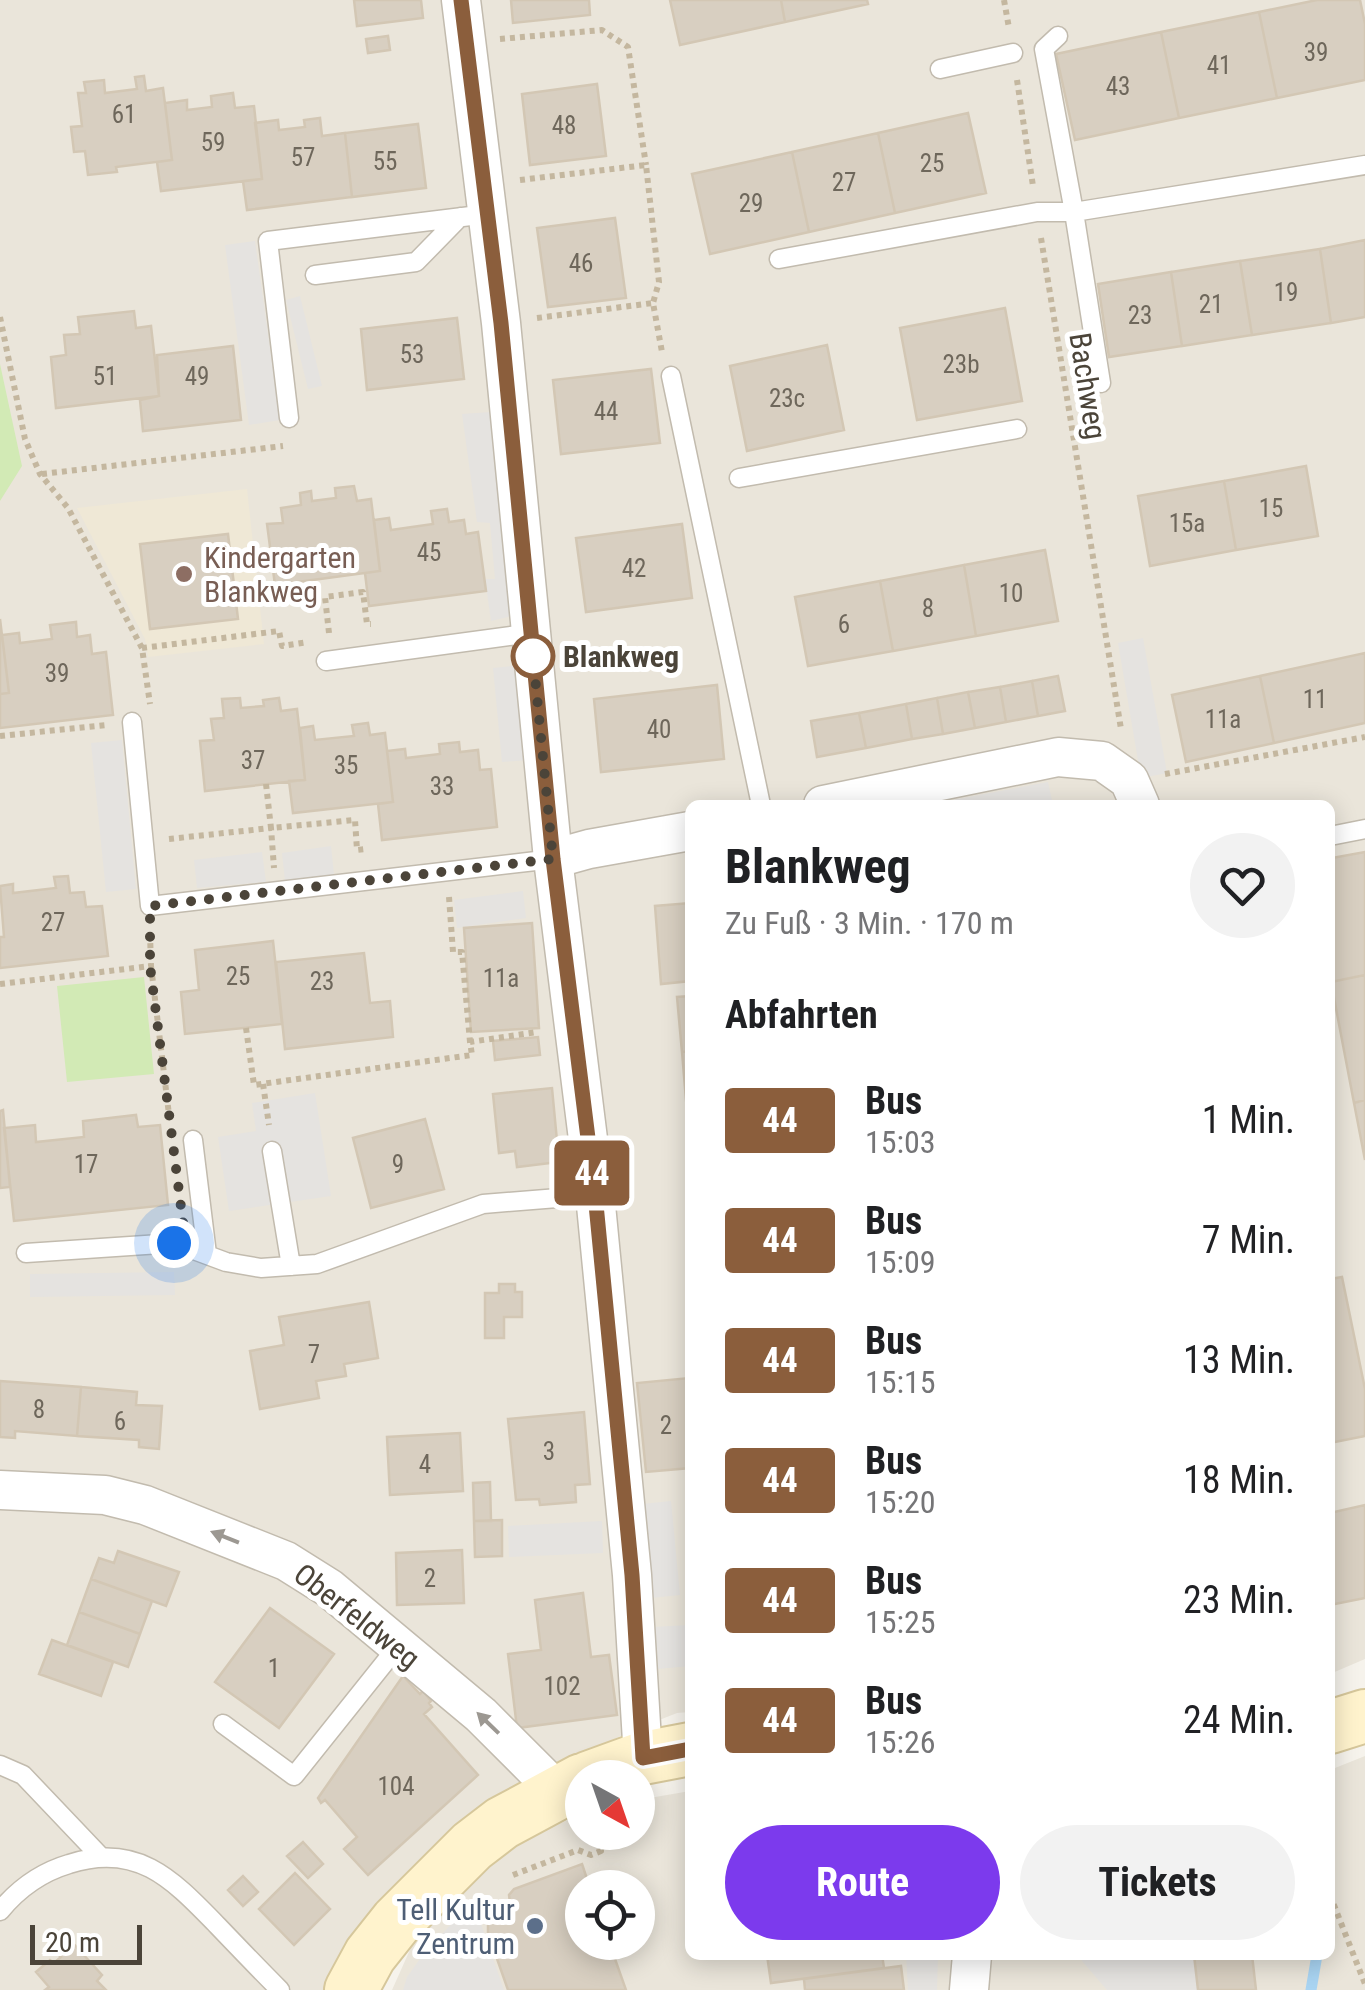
<!DOCTYPE html>
<html lang="de">
<head>
<meta charset="utf-8">
<style>
  :root { --surface:#fff; --page:#f2f2f2; --text:#202124; --muted:#757577; --accent:#7c3aed }
  body { margin:0; font-family:"Roboto Condensed",sans-serif; background:var(--page); color:var(--text); height:100vh; display:flex; flex-direction:column; font-size:38px; white-space:nowrap }
  * { box-sizing:border-box; margin:0 }
  p { font-size:32px; color:var(--muted) }
  .icon { flex:none; width:55px; height:55px; fill:none; stroke:currentColor; stroke-width:2; stroke-linecap:round; stroke-linejoin:round }
  .map { position:relative; flex:1; overflow:hidden }
  .details { position:absolute; left:685px; top:800px; width:650px; height:1160px; display:flex; flex-direction:column; background:var(--surface); border-radius:15px; box-shadow:0 5px 25px #0003 }
  .details>* { flex:none }
  .badge { padding:0 20px; border-radius:8px; font-size:35px; line-height:65px }
  .needle { width:65px; rotate:140deg }
  .buttons { position:absolute; left:565px; top:1760px; display:grid; gap:20px }
  .buttons a { display:grid; place-items:center; width:90px; height:90px; border-radius:50%; background:var(--surface); box-shadow:0 5px 25px #0003; font-size:50px }
  .scale { position:absolute; left:30px; bottom:25px; width:112px; box-sizing:border-box; padding-left:10px; border:5px solid #4b4439; border-top:0; font-size:28px; line-height:35px; white-space:nowrap; color:#4b4439; -webkit-text-stroke:8px #fff; paint-order:stroke }
  .you { position:absolute; width:50px; height:50px; margin:-25px; border:8px solid #fff; border-radius:50%; background:#1a73e8; box-shadow:0 0 0 15px #1a73e833 }
  .map>.badge { position:absolute; translate:-50% -50%; box-shadow:0 0 0 5px #fff }
  h2 { padding:0 40px; font-size:38px; line-height:90px }
  .round { display:grid; place-items:center; flex:none; width:105px; height:105px; border-radius:52px; background:var(--page) }
  .headline { display:flex; align-items:center; justify-content:space-between; height:170px; padding:0 40px }
  h1 { font-size:48px; font-weight:700; line-height:75px }
  .button { display:flex; gap:20px; margin-top:auto; padding:20px 40px }
  .button a { flex:1; height:115px; border-radius:60px; background:var(--accent); color:#fff; font-size:40px; font-weight:700; line-height:115px; text-align:center }
  .button a+a { background:var(--page); color:var(--text) }
  ul { padding:0; list-style:none }
  li { display:flex; align-items:center; gap:30px; height:120px; padding:0 40px }
  li div { flex:1 }
  li b { display:block; font-size:38px }
  li em { font-style:normal }
  li .badge { min-width:110px; font-weight:700; text-align:center }
  .map>svg:first-child { display:block }
  .residential { fill:#eae5da; fill-rule:evenodd }
  .education { fill:#efe8d6 }
  .green { fill:#d2eab5 }
  .parking { fill:#e5e3e0 }
  .lines { fill:none; stroke-linecap:round; stroke-linejoin:round }
  .stream { stroke:#a9d4f2; stroke-width:11 }
  .building { fill:#d8cfc1; stroke:#d3c7b4; stroke-width:2.5 }
  .service-casing { stroke:#c2bbae; stroke-width:21 }
  .minor-casing { stroke:#c2bbae; stroke-width:41 }
  .secondary-casing { stroke:#d6c79b; stroke-width:56 }
  .path { stroke:#c4b79f; stroke-width:6; stroke-dasharray:5 5; stroke-linecap:butt }
  .service { stroke:#fff; stroke-width:18 }
  .minor { stroke:#fff; stroke-width:38 }
  .secondary { stroke:#fff3cd; stroke-width:52 }
  .oneway { fill:#9c9892 }
  .line-casing { stroke:#fff; stroke-width:22 }
  .line { stroke:#8b5e3c; stroke-width:15 }
  .walk { stroke:#4b4439; stroke-width:10; stroke-dasharray:0 18 }
  .education-dot { fill:#8d6e63; stroke:#fff; stroke-width:4 }
  .stop-dot { fill:#fff; stroke:#8b5e3c; stroke-width:5 }
  .service-dot { fill:#5c6f8a; stroke:#fff; stroke-width:4 }
  .labels { text-anchor:middle; dominant-baseline:central; stroke-width:10; stroke-linejoin:round; paint-order:stroke }
  .number-label { font-size:25px; fill:#6e675b }
  .street-label { font-size:30px; fill:#4b4439; stroke:#fff }
  .education-label { font-size:30px; fill:#785e54; stroke:#fff; text-anchor:start }
  .stop-label { font-size:30px; font-weight:bold; fill:#4b4439; stroke:#fff; text-anchor:start }
  .service-label { font-size:30px; fill:#4e5e75; stroke:#fff; text-anchor:end }
</style>
</head>
<body>
<div class="map">
<svg width="1365" height="1990" viewBox="0 0 1365 1990">
  <rect width="100%" height="100%" fill="#f6f3ec"/>
  <path class="residential" d="M0,0h1365v1659l-35,15v-869h-640v907l-13,1 -48,19 -139,66 -95,102 -56,90h-339z
    M1365,1756v234h-973l21,-47 65,-73 58,-36 46,-20v18h56v-32l52,-9v164h640v-185zM582,1888h56v54h-56z"/>
  <path class="education" d="M247,489l17,155 -116,13 -3,-18 -68,-131z"/>
  <path class="green" d="M0,364l22,102 -22,35z
    M144,977l10,97 -87,8 -10,-96z"/>
  <path class="parking" d="M255,241l25,179 -31,5 -24,-180z
    M300,296l22,90 -14,3 -22,-89z
    M491,412l25,203 -25,6 -6,-42h10l-5,-56 -13,-1 -15,-108z
    M1143,638l24,135 -26,5 -23,-135z
    M522,665l9,95 -29,2 -9,-94z
    M122,740l14,149 -30,3 -15,-149z
    M1048,782l5,23h-127z
    M331,846l3,29 -49,6 -3,-28z
    M262,852l4,30 -69,6 -3,-28z
    M523,891l3,27 -69,10 -3,-28z
    M315,1093l16,103 -102,15 -11,-74 38,-6 -4,-28z
    M174,1272l1,23 -145,2v-23z
    M671,1501l9,94 -29,3 -9,-94z
    M602,1521l1,32 -94,4 -1,-31z
    M689,1625l1,41 -33,3 -4,-42z
    M473,1901l31,89h-101l4,-13 18,-25z
    M906,1955h32l-1,35h-29z
    M1077,1955h117l4,35h-91z"/>
  <g class="lines">
    <path class="stream" d="M1311,1990l6,-35"/>
  </g>
  <path class="building" d="M354,0h67l2,18 -66,8z
    M511,0h78l1,15 -77,8z
    M670,0h111l4,22 -105,23z
    M781,0h86l1,4 -83,18z
    M1317,0h43l5,24v56l-88,18 -18,-86z
    M1259,12l18,86 -98,20 -18,-86z
    M1161,32l18,86 -104,22 -19,-86z
    M388,36l2,14 -22,3 -2,-14z
    M144,76l2,15 17,-3 9,72 -56,7 1,5 -29,3 -3,-24 -11,1 -3,-25 11,-1 -4,-33h8l-2,-11 20,-2 1,13 32,-4 -2,-12z
    M597,84l9,72 -76,9 -8,-71z
    M233,93l2,15 19,-2 8,73 -101,12 -4,-29 15,-2 -7,-57 22,-3v10l25,-3 -1,-11z
    M968,113l18,80 -91,20 -17,-80z
    M320,118l2,18 23,-3 7,64 -105,13 -4,-29 19,-2 -7,-56 23,-3 1,10 26,-3 -1,-7z
    M418,124l8,64 -74,9 -7,-64z
    M878,133l17,80 -86,19 -17,-80z
    M792,152l17,80 -99,22 -18,-80z
    M615,218l11,80 -78,9 -11,-79z
    M1365,240v77l-34,6 -11,-74z
    M1320,249l11,74 -79,12 -12,-74z
    M1240,261l12,74 -70,11 -11,-74z
    M1171,272l11,74 -73,11 -11,-73z
    M1005,308l17,93 -105,19 -17,-92z
    M134,311l2,17 15,-2 8,70 -103,12 -5,-51 15,-2 -2,-20 16,-1 -2,-17z
    M457,318l7,61 -97,11 -6,-61z
    M827,345l17,85 -97,21 -17,-85z
    M233,346l8,74 -98,11 -3,-31 19,-4 -2,-41z
    M651,369l9,74 -99,11 -8,-74z
    M1306,466l12,70 -82,14 -12,-69z
    M1224,481l12,69 -86,16 -12,-70z
    M354,486l3,15 14,-2 9,72 -105,14 -8,-61 16,-1 -2,-15 20,-3 -1,-12 11,-2 1,10 24,-3 -1,-10z
    M447,509l2,13 15,-2 2,14 12,-2 8,59 -117,15 -4,-33 15,-2 -6,-51 15,-2 2,12 42,-6 -2,-13z
    M682,524l10,74 -106,14 -10,-74z
    M228,534l10,85 -88,10 -10,-85z
    M1045,550l13,71 -82,15 -12,-71z
    M964,565l12,71 -83,15 -13,-70z
    M880,581l13,70 -85,15 -13,-69z
    M0,619l9,74 -9,1z
    M76,622l1,15 13,-2 2,19 14,-2 7,63 -113,13v-34l9,-1 -7,-58 17,-2 1,10 32,-4 -2,-14z
    M1365,653v70l-91,20 -14,-67z
    M1058,676l7,35 -27,5 -6,-35z
    M1260,676l14,67 -88,19 -14,-67z
    M1032,681l6,35 -32,6 -6,-35z
    M717,685l7,74 -123,13 -7,-73z
    M1000,687l6,35 -31,6 -7,-36z
    M968,692l7,36 -32,6 -6,-36z
    M240,698l1,10 23,-2 -1,-6 16,-2 2,13 16,-2 8,71 -100,11 -5,-50 14,-1 -3,-21 13,-1 -2,-19z
    M937,698l6,36 -31,5 -6,-35z
    M906,704l6,35 -46,9 -7,-35z
    M859,713l7,35 -49,9 -6,-36z
    M368,723l2,12 15,-2 8,69 -100,11 -4,-32 16,-1 -5,-52 13,-2 2,14 39,-4 -2,-11z
    M459,742l1,10 18,-2 2,20 11,-1 6,58 -115,13 -4,-36 15,-2 -6,-51 18,-2 1,9 34,-4 -1,-10z
    M1365,852v123l-34,7 -1,-116h3l-1,-8z
    M68,876l2,17 14,-1 2,15 16,-1 6,50 -108,12v-31h4l-4,-51 13,-2v9l43,-5 -2,-11z
    M690,903v78l-29,3 -6,-78z
    M532,923l7,105 -68,4 -7,-104z
    M273,941l9,83 -97,10 -4,-42 18,-2 -4,-40z
    M364,953l6,50 20,-2 3,36 -108,12 -9,-87z
    M1365,975v125l-11,3 -23,-121z
    M690,996v55l-8,1 -5,-55z
    M538,1037l2,18 -45,5 -2,-19z
    M690,1051v72h-2l-6,-71z
    M552,1088l7,74 -42,5 -2,-16 -16,2 -6,-59z
    M1365,1100v60l-11,-57z
    M3,1110l7,77 -10,1v-77z
    M136,1115l2,12 22,-2 8,80 -154,16 -10,-93 31,-3 1,17 48,-5 -1,-16z
    M425,1119l19,70 -73,19 -18,-70z
    M1342,1277l23,112v47l-35,7v-164z
    M499,1284h16v8h7v25h-18v21h-19v-45h14z
    M369,1302l9,56 -34,6 2,12 -30,5 3,17 -59,11 -10,-58 34,-6 -5,-28z
    M689,1378l1,90 -44,4 -9,-89z
    M0,1381l81,6 -4,49 -62,-5v7l-15,-1z
    M81,1387l56,5 -1,13 26,1 -3,43 -20,-2v-7l-62,-4z
    M584,1412l6,72 -15,1 1,17 -36,3 -1,-6 -23,1 -8,-81z
    M460,1433l3,58 -73,4 -3,-58z
    M490,1482l1,39h-17l-1,-38z
    M1365,1505v93l-35,7v-92z
    M502,1520v36l-27,1 -1,-36z
    M462,1550l2,53 -67,2 -1,-52z
    M118,1551l61,21 -13,34 -75,-27 8,-21 15,5z
    M91,1579l61,22 -12,33 -61,-22z
    M583,1593l8,64 18,-2 8,60 -100,13 -9,-74 33,-4 -6,-50z
    M270,1608l64,46 -55,74 -64,-46z
    M79,1612l61,22 -12,33 -61,-22z
    M52,1640l61,22 -12,34 -62,-22z
    M403,1676l17,18 3,-3 8,10 -2,2 3,4 -8,7 54,61 -110,100 -24,-26 13,-12 -32,-37 -4,3 -3,-5z
    M303,1842l20,22 -15,14 -21,-22z
    M582,1864l8,24h-8v54h27l17,48h-118l-20,-57v-14l8,-10 14,-6 -1,-8 5,-6z
    M295,1873l35,36 -36,36 -35,-36z
    M243,1876l15,16 -15,14 -15,-16z
    M71,1941l31,34 -5,6 9,9h-61l4,-3 -13,-15 14,-12 4,3 7,-6 -4,-4z
    M767,1955h115l2,13 -113,15z
    M1194,1955h58l4,35h-58z
    M901,1966l3,24h-99l-1,-11z"/>
  <g class="lines">
    <g class="service-casing">
      <path id="service" d="M1058,36l-14,13 30,163 27,171
        M940,69l73,-16
        M779,259l258,-47h37l291,-47
        M315,275l101,-13 44,-45
        M671,376l90,429
        M289,418l-21,-177 219,-27
        M739,478l278,-49
        M326,661l206,-28
        M132,722l18,184 403,-47
        M1330,836l35,-7
        M193,1140l14,114
        M272,1151l19,115
        M26,1253l149,-10 51,19 35,6 56,-4 166,-60 112,-9
        M223,1724l71,52 104,-130
        M0,1765l23,10 78,82
        M0,1911c18,-22 42,-39 69,-47 68,-22 103,15 146,59 22,23 43,45 65,67"/>
    </g>
    <g class="minor-casing">
      <path id="minor" d="M461,0l40,323 52,536 42,336 37,380 11,183
        M823,805l235,-48 44,4 27,19 11,25
        M553,859l36,-10 101,-18
        M0,1490l105,5 40,10 141,56 43,27 152,127 76,76
        M969,1990l3,-35"/>
    </g>
    <g class="secondary-casing">
      <path id="secondary" d="M1330,1727l35,-11
        M588,1778l55,-20 47,-9
        M351,1990l19,-35 27,-34 75,-75 30,-23 80,-43"/>
    </g>
    <path class="path" d="M1004,0l5,28
      M500,39l102,-9 26,17 18,118
      M1017,80l16,106
      M520,180l126,-15 13,117 -6,21
      M1041,238l80,491
      M0,317l25,122 15,35 28,34 74,140 8,56
      M537,318l116,-15 9,49
      M42,474l241,-28
      M329,633l-4,-36 38,-5 4,32h4
      M142,648l137,-17 3,15 26,-4
      M0,736l106,-11
      M1165,774l200,-37
      M266,784l5,44 84,-8 2,30 9,-1
      M169,839l102,-11 3,40
      M449,897l4,55h9l8,90
      M151,966l19,157
      M0,984l151,-18 -1,-33
      M246,1028l8,57 218,-30 -2,-13 67,-10
      M263,1084l6,41
      M513,1875l65,-25 13,5 10,-4 -7,-19
      M1330,1895l35,89"/>
    <use href="#service" class="service"/>
    <use href="#minor" class="minor"/>
    <use href="#secondary" class="secondary"/>
  </g>
  <defs><path id="oneway-solid" d="M-6-.8H1V-3.2L6.5 0L1 3.2V.8H-6Z" transform="scale(2.5)"/></defs>
  <g class="oneway">
    <use href="#oneway-solid" transform="translate(225 1537) rotate(-158)"/>
    <use href="#oneway-solid" transform="translate(488 1723) rotate(-136)"/>
  </g>
  <g class="lines">
    <g class="line-casing">
      <path id="line" d="M461,0l40,323 52,536 42,335 37,381 11,183 47,-9"/>
    </g>
    <use href="#line" class="line"/>
    <path class="walk" d="M174,1243l12,3 -36,-280v-60l403,-47 -20,-203"/>
  </g>
  <circle class="education-dot" cx="184" cy="574" r="10"/>
  <circle class="stop-dot" cx="533" cy="656" r="20"/>
  <circle class="service-dot" cx="535" cy="1926" r="10"/>
  <g class="labels">
    <g class="number-label">
      <text x="1316" y="52">39</text>
      <text x="1219" y="65">41</text>
      <text x="1118" y="86">43</text>
      <text x="124" y="114">61</text>
      <text x="564" y="125">48</text>
      <text x="213" y="142">59</text>
      <text x="303" y="157">57</text>
      <text x="385" y="161">55</text>
      <text x="932" y="163">25</text>
      <text x="844" y="182">27</text>
      <text x="751" y="203">29</text>
      <text x="581" y="263">46</text>
      <text x="1286" y="292">19</text>
      <text x="1211" y="304">21</text>
      <text x="1140" y="315">23</text>
      <text x="412" y="354">53</text>
      <text x="961" y="364">23b</text>
      <text x="105" y="376">51</text>
      <text x="197" y="376">49</text>
      <text x="787" y="398">23c</text>
      <text x="606" y="411">44</text>
      <text x="1271" y="508">15</text>
      <text x="1187" y="523">15a</text>
      <text x="429" y="552">45</text>
      <text x="634" y="568">42</text>
      <text x="1011" y="593">10</text>
      <text x="928" y="608">8</text>
      <text x="844" y="624">6</text>
      <text x="57" y="673">39</text>
      <text x="1315" y="699">11</text>
      <text x="1223" y="719">11a</text>
      <text x="659" y="729">40</text>
      <text x="253" y="760">37</text>
      <text x="346" y="765">35</text>
      <text x="442" y="786">33</text>
      <text x="53" y="922">27</text>
      <text x="238" y="976">25</text>
      <text x="501" y="978">11a</text>
      <text x="322" y="981">23</text>
      <text x="86" y="1164">17</text>
      <text x="398" y="1164">9</text>
      <text x="314" y="1354">7</text>
      <text x="39" y="1409">8</text>
      <text x="120" y="1421">6</text>
      <text x="666" y="1425">2</text>
      <text x="549" y="1451">3</text>
      <text x="425" y="1464">4</text>
      <text x="430" y="1578">2</text>
      <text x="274" y="1668">1</text>
      <text x="562" y="1686">102</text>
      <text x="396" y="1786">104</text>
    </g>
    <g class="street-label">
      <text transform="translate(1088 386) rotate(81)">Bachweg</text>
      <text transform="translate(357 1616) rotate(38)">Oberfeldweg</text>
    </g>
    <g class="education-label">
      <text x="204" y="557">Kindergarten<tspan x="204" dy="34">Blankweg</tspan></text>
    </g>
    <g class="stop-label">
      <text x="563" y="656">Blankweg</text>
    </g>
    <g class="service-label">
      <text x="515" y="1909">Tell Kultur<tspan x="515" dy="34">Zentrum</tspan></text>
    </g>
  </g>
</svg>
<div class="buttons">
<a><svg class="needle" viewBox="-14 -14 28 28"><path d="M0-13l5 13h-10z" fill="#e53935"/><path d="M0 13l5-13h-10z" fill="#757577"/></svg></a>
<a><svg class="icon" aria-label="locate" viewBox="0 0 24 24"><circle cx="12" cy="12" r="6"/><path d="M12 2v4M12 18v4M2 12h4M18 12h4"/></svg></a>
</div>
<div class="scale">20 m</div>
<div class="you" style="left:174px;top:1243px"></div>
<b class="badge" style="left:592px;top:1173px;background:#8b5e3c;color:#fff">44</b>
<section class="details">
<div class="headline"><div><h1>Blankweg</h1><p>Zu Fuß · 3 Min. · 170 m</p></div><a class="round"><svg class="icon" aria-label="heart" viewBox="0 0 24 24"><path d="M12 20l-8-8c-3-5 5-10 8-4 3-6 11-1 8 4z"/></svg></a></div>
<h2>Abfahrten</h2>
<ul>
<li><span class="badge" style="background:#8b5e3c;color:#fff">44</span><div><b>Bus</b><p>15:03</p></div><em>1 Min.</em></li>
<li><span class="badge" style="background:#8b5e3c;color:#fff">44</span><div><b>Bus</b><p>15:09</p></div><em>7 Min.</em></li>
<li><span class="badge" style="background:#8b5e3c;color:#fff">44</span><div><b>Bus</b><p>15:15</p></div><em>13 Min.</em></li>
<li><span class="badge" style="background:#8b5e3c;color:#fff">44</span><div><b>Bus</b><p>15:20</p></div><em>18 Min.</em></li>
<li><span class="badge" style="background:#8b5e3c;color:#fff">44</span><div><b>Bus</b><p>15:25</p></div><em>23 Min.</em></li>
<li><span class="badge" style="background:#8b5e3c;color:#fff">44</span><div><b>Bus</b><p>15:26</p></div><em>24 Min.</em></li>
</ul>
<div class="button"><a>Route</a><a>Tickets</a></div>
</section>
</div>
</body>
</html>
